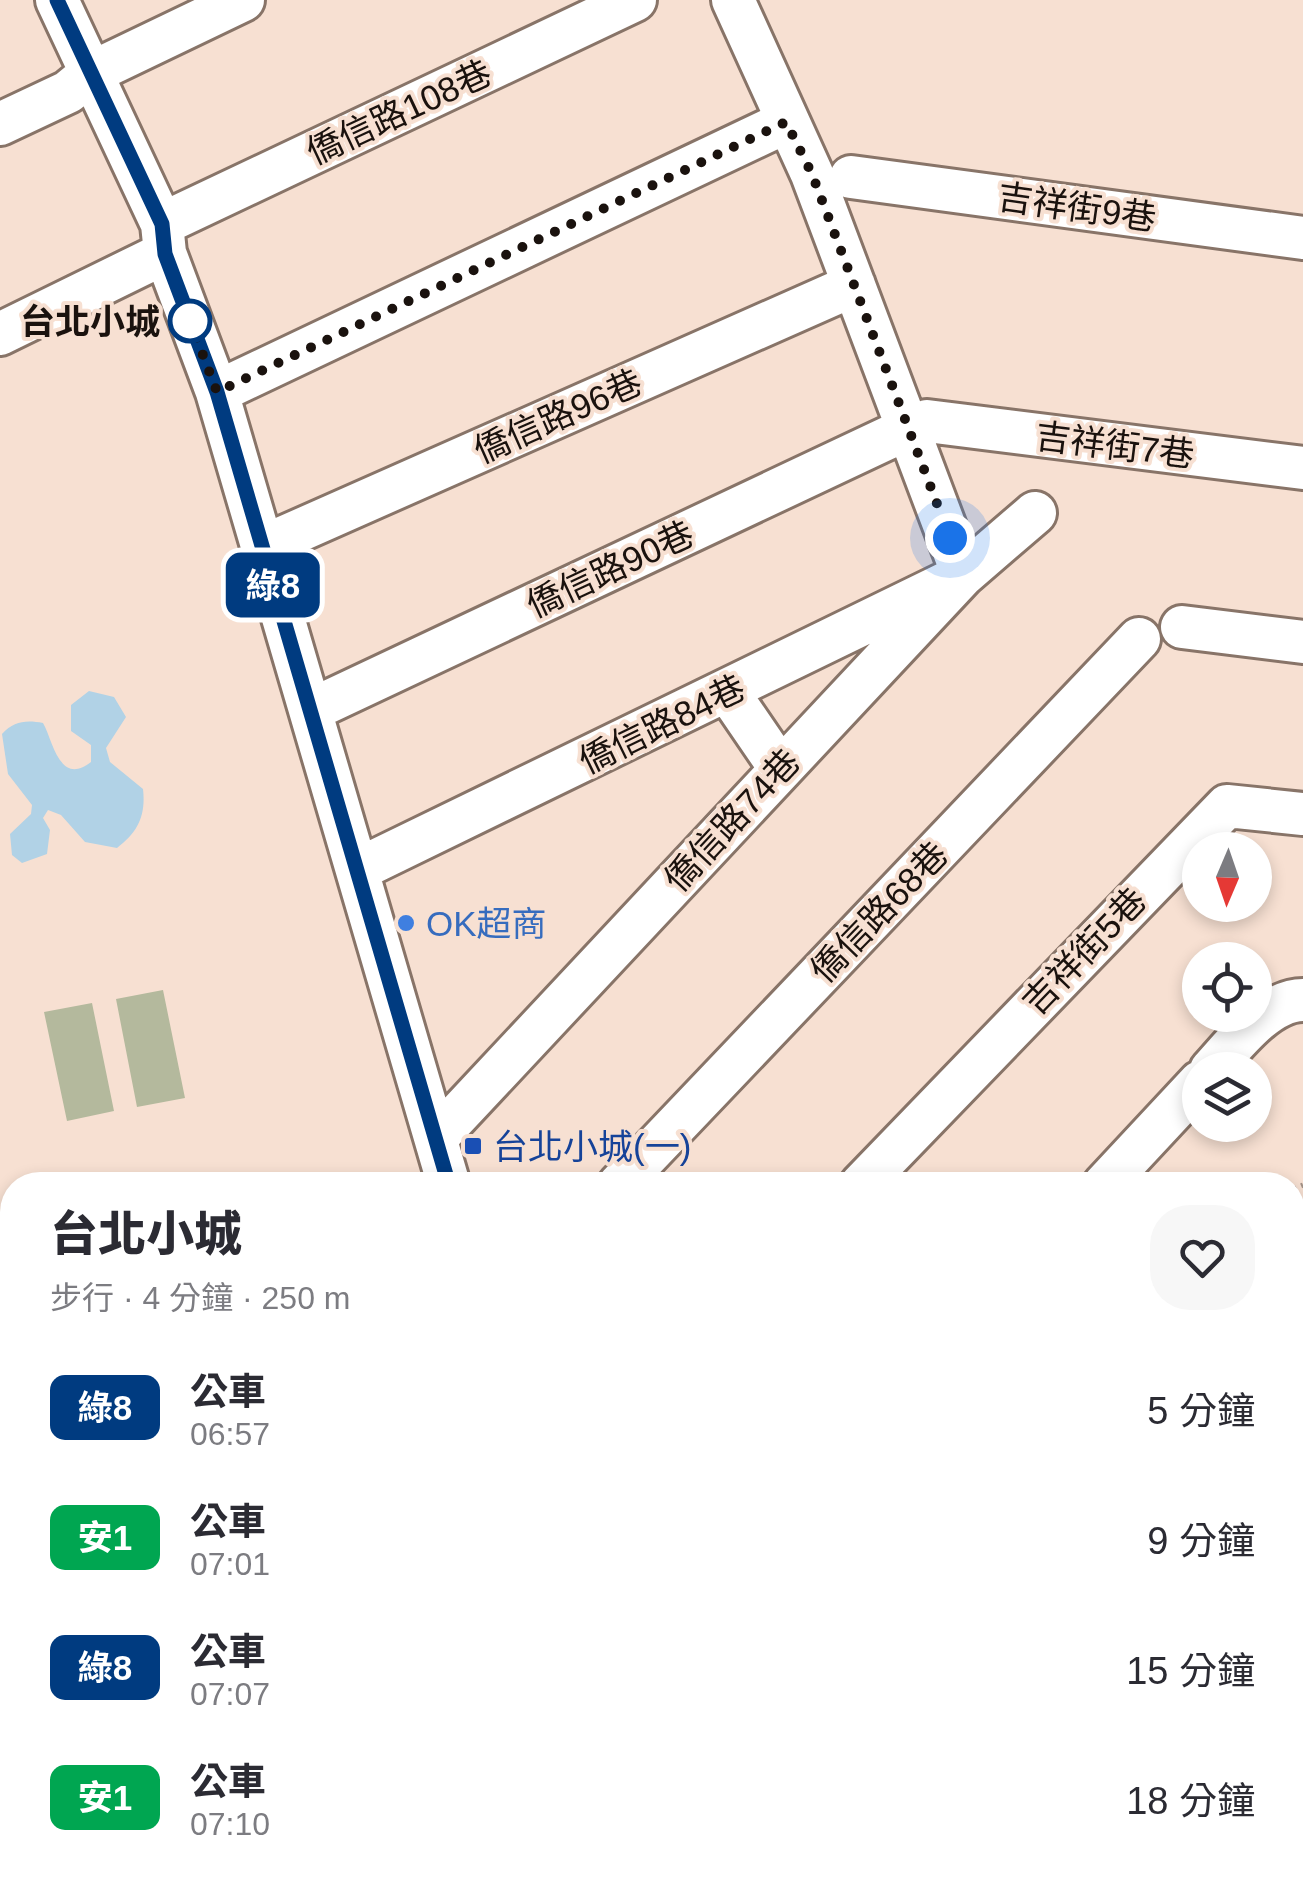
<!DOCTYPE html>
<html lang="zh-TW">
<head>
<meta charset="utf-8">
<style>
  :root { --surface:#fff; --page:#f7f7f7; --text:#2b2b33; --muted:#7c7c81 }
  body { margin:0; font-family:Helvetica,"Noto Sans TC",sans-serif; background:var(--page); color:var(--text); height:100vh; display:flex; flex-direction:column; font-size:38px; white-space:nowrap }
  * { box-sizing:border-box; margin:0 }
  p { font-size:32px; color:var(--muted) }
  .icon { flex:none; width:55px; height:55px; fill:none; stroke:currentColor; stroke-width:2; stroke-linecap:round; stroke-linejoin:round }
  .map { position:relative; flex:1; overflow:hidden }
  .side { position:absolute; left:0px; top:1172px; width:1305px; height:712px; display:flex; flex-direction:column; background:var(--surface); border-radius:40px 40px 0 0; box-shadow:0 5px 15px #0003 }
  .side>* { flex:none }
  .badge { padding:0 20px; border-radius:15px; font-size:35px; line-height:65px }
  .needle { width:65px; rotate:182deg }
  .controls { position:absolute; left:1182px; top:832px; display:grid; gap:20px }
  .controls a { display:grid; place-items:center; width:90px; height:90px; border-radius:50%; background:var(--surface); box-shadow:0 5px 15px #0003; font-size:50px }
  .you { position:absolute; width:50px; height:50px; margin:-25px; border:8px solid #fff; border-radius:50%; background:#1a73e8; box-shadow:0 0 0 15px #1a73e833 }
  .map>.badge { position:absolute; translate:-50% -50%; box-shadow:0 0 0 5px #fff }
  .round { display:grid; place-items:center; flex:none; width:105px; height:105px; border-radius:40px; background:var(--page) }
  .summary { display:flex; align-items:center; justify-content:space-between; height:170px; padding:0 50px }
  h1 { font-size:48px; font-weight:800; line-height:75px }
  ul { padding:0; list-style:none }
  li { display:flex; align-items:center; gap:30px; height:130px; padding:0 50px }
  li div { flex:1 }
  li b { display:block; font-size:38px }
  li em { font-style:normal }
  li .badge { min-width:110px; font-weight:700; text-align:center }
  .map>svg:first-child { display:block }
  .green { fill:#b4b99d }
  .water { fill:#b1d2e6 }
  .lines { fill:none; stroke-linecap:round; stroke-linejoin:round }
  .minor-casing { stroke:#887468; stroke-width:48 }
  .path { stroke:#a39287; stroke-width:5; stroke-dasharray:5 5; stroke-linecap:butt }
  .minor { stroke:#fff; stroke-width:42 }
  .line-casing { stroke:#fff; stroke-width:22 }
  .line { stroke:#003b80; stroke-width:15 }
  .walk { stroke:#1a120e; stroke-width:10; stroke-dasharray:0 18 }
  .stop-dot { fill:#fff; stroke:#003b80; stroke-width:5 }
  .shop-dot { fill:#3f7fe0; stroke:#f7e0d2; stroke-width:4 }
  .transit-dot { fill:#1a4fb4; stroke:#f7e0d2; stroke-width:4 }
  .labels { text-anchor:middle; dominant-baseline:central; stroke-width:8; stroke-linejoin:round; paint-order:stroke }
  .street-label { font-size:35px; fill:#1a120e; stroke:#f7e0d2 }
  .stop-label { font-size:35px; font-weight:bold; fill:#1a120e; stroke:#f7e0d2; text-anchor:end }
  .shop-label { font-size:35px; fill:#366cbe; stroke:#f7e0d2; text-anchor:start }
  .transit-label { font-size:35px; fill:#164399; stroke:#f7e0d2; text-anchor:start }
</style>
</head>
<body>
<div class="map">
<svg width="1303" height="1884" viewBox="0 0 1303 1884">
  <rect width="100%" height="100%" fill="#f7e0d2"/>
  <path class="green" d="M163,990l22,108 -48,9 -21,-108z
    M92,1003l22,108 -47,10 -23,-109z"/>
  <path class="water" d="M89,691l25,6 12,20 -20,31 4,14 33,27c3,27 -5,43 -26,59l-32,-6 -24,-27 -13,-5 -5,8 7,12 -3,24 -25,9 -10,-8 -2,-21 21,-20 1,-9 -24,-31 -6,-40c12,-13 24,-14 41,-11 10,17 16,64 48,39v-17l-20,-14v-26z"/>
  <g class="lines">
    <g class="minor-casing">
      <path id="minor" d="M57,0l105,224 3,29 52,139 232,793
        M0,124l68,-32 23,-19 152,-73
        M851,177l452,61
        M162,224l473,-224
        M0,334l165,-81
        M217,392l569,-270
        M927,421l376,47
        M262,547l592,-262
        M1182,627l121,15
        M728,692l52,76
        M311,710l598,-282
        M359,869l604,-294 -151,-401 -79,-174
        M1211,1070c23,-25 56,-70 92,-70
        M438,1136l525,-561 72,-62
        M619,1185l520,-546
        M861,1185l366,-379 76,8
        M1104,1185l96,-103
        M0,1357l12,-6
        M0,1546l12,-5
        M0,1714l12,-5
        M422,1872l37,12
        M11,1884l27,-12
        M499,1884l1,-12
        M624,1884l12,-12"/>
    </g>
    <path class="path" d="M1292,1190l11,-5"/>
    <use href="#minor" class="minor"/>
  </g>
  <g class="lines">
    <g class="line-casing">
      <path id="line" d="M57,0l105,224 3,30 52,138 232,793"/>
    </g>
    <use href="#line" class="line"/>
    <path class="walk" d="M190,321l27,71 569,-270 26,52 138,364"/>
  </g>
  <circle class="stop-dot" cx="190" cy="321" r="20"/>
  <circle class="shop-dot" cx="406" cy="923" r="10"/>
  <rect class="transit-dot" x="463" y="1136" width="20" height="20" rx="5"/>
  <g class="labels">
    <g class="street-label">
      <text transform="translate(399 112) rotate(-25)">僑信路108巷</text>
      <text transform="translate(1077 207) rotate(8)">吉祥街9巷</text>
      <text transform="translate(558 416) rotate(-24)">僑信路96巷</text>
      <text transform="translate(1115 445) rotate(7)">吉祥街7巷</text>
      <text transform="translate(610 569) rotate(-25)">僑信路90巷</text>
      <text transform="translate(662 724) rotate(-26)">僑信路84巷</text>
      <text transform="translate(732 820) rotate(-47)">僑信路74巷</text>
      <text transform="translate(879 912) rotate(-46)">僑信路68巷</text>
      <text transform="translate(1084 951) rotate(-46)">吉祥街5巷</text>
    </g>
    <g class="stop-label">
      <text x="160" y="321">台北小城</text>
    </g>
    <g class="shop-label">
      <text x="426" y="923">OK超商</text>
    </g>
    <g class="transit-label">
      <text x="493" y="1146">台北小城(一)</text>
    </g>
  </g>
</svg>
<div class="controls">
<a><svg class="needle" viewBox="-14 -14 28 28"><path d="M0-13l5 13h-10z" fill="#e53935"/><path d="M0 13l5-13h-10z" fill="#7c7c81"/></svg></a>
<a><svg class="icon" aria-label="locate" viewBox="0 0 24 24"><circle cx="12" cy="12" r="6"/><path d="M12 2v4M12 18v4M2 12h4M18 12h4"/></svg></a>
<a><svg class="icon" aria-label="layers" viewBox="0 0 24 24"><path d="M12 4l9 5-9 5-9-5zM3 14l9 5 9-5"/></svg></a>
</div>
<div class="you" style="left:950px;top:538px"></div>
<b class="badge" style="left:273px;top:585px;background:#003b80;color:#fff">綠8</b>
<section class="side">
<div class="summary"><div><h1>台北小城</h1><p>步行 · 4 分鐘 · 250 m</p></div><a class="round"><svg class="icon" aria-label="heart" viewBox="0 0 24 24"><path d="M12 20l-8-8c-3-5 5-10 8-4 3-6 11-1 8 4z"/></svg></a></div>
<ul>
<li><span class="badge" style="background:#003b80;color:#fff">綠8</span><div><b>公車</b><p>06:57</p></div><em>5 分鐘</em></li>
<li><span class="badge" style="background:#00a651;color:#fff">安1</span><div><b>公車</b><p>07:01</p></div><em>9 分鐘</em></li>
<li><span class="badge" style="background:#003b80;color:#fff">綠8</span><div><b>公車</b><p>07:07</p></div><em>15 分鐘</em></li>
<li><span class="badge" style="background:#00a651;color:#fff">安1</span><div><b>公車</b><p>07:10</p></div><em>18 分鐘</em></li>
</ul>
</section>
</div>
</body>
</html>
